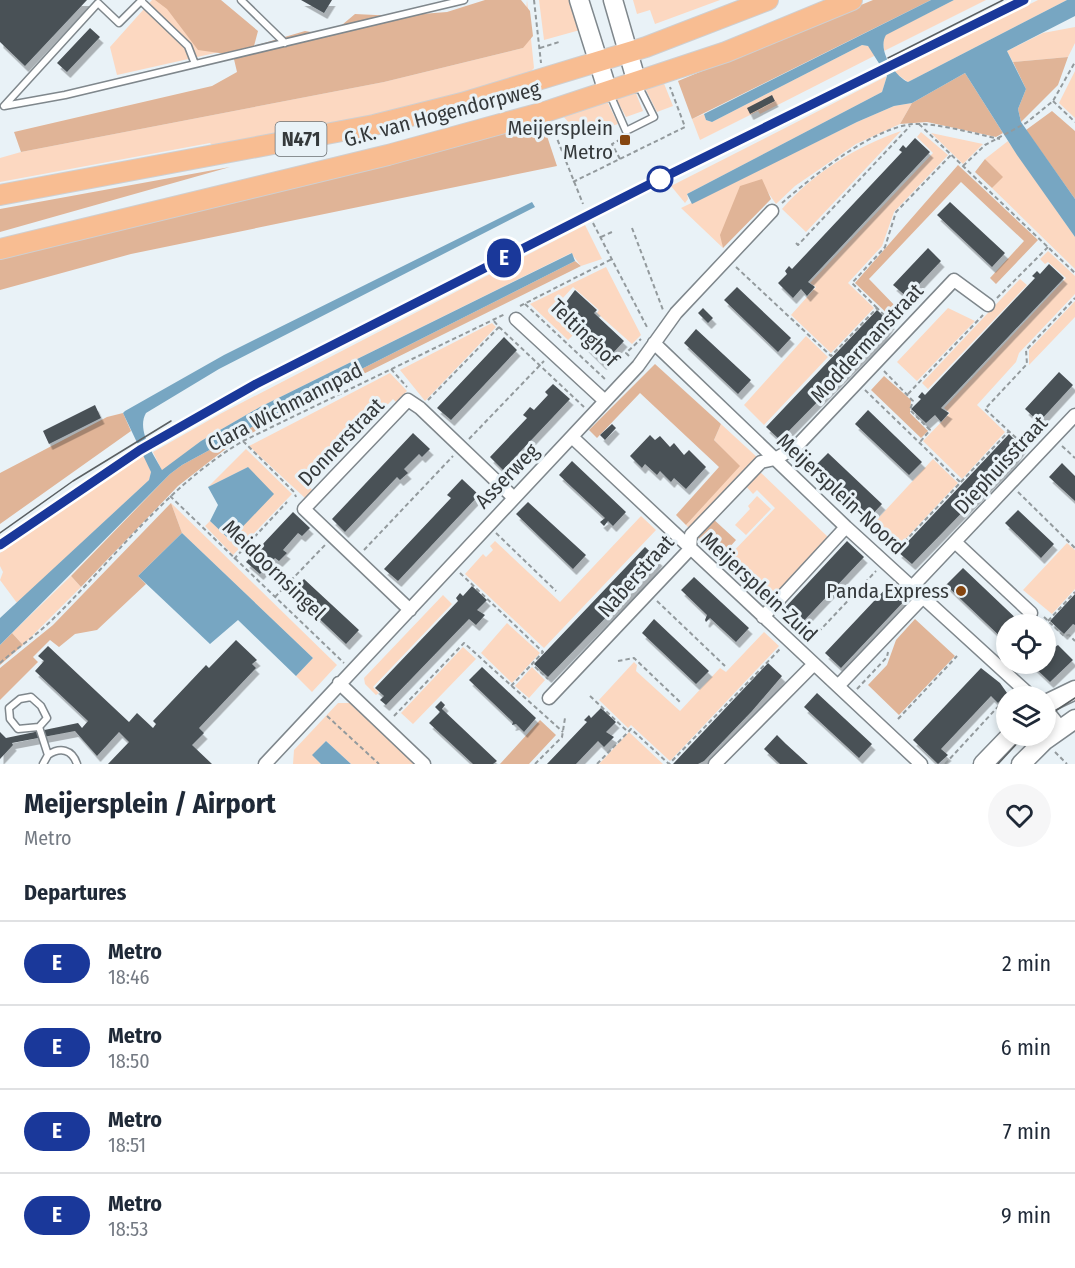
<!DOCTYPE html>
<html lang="en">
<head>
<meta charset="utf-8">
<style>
  :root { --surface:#fff; --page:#f6f6f7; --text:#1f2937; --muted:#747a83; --line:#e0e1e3 }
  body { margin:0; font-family:"Fira Sans Condensed",sans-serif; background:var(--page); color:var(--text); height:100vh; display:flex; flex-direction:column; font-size:22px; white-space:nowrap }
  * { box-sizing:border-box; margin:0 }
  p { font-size:20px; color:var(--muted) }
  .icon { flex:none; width:33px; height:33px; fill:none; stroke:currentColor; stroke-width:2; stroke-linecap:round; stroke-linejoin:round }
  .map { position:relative; height:764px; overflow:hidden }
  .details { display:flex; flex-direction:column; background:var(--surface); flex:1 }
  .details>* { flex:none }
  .badge { padding:0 12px; border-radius:20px; font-size:21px; line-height:39px }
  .tools { position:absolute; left:996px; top:614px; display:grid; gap:12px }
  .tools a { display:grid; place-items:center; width:60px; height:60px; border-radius:50%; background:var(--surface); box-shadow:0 3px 9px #0003; font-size:30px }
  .map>.badge { position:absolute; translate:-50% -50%; box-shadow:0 0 0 3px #fff }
  h2 { padding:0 24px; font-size:22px; line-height:54px }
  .round { display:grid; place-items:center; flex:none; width:63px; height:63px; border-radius:32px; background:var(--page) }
  .headline { display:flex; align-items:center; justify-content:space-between; height:102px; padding:0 24px }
  h1 { font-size:28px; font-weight:700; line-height:45px }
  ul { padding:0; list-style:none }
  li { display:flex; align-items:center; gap:18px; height:84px; padding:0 24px; border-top:2px solid var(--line) }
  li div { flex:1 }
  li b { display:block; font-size:22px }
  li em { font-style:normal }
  li .badge { min-width:66px; font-weight:700; text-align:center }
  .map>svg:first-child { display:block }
  .green { fill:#fcd8c1 }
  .forest { fill:#e0b497 }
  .water { fill:#77a6c2 }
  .building { fill:#4a5156; filter:url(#shadow) }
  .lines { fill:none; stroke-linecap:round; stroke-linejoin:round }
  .lane-casing { stroke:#7f878c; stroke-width:9 }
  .street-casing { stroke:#7f878c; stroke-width:15 }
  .secondary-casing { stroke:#7f878c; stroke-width:21 }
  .primary-casing { stroke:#cfcfd0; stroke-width:22 }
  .path { stroke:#939a9d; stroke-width:2; stroke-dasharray:4.5 3; stroke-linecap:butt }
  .lane { stroke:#fff; stroke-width:6 }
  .street { stroke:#fff; stroke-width:12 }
  .secondary { stroke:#fff; stroke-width:18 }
  .primary { stroke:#f8bd92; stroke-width:20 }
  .tram { stroke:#5b6063; stroke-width:1.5 }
  .line-casing { stroke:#fff; stroke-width:14 }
  .line { stroke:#1a389a; stroke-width:9 }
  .poi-dot { fill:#864610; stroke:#e9f2f7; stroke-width:2 }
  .stop-dot { fill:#fff; stroke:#1a389a; stroke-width:3 }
  .labels { text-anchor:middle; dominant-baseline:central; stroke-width:6; stroke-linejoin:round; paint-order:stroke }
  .shield { fill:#e9f2f7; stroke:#6b7073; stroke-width:1.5 }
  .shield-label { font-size:20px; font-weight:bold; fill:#35393b }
  .street-label { font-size:21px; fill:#35393b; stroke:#e9f2f7 }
  .poi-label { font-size:21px; fill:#35393b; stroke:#e9f2f7; text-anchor:end }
</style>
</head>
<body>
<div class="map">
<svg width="1075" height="764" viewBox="0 0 1075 764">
  <defs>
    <filter id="shadow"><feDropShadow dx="3.5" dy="6" stdDeviation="0" flood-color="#0004"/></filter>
  </defs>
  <rect width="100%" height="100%" fill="#e9f2f7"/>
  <path class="green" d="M152,0h14l58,51 -107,24 -7,-28z
    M527,0l7,68 -7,8 -163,43 -149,29 -5,-5 -210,39v-24l21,-6 363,-70 139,-34z
    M539,0h32l9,30 -36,10z
    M633,0h87l-65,24 -5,-14 -13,4z
    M954,0h32l-102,51 -1,-12 2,-4z
    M1038,0h29l-159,82 -14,-10z
    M1075,27v16l-7,14 -55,5 -6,-11 36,-18z
    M862,45l6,1 8,9 -116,59 -2,-3 -58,29 -8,-21 12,-5 2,6 6,2z
    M1075,71v47l-16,-15z
    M887,76l-5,16 -195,102 1,5 -3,4 -14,-17z
    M663,81l10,25 -16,6 -12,-24z
    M635,91l8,20 -17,6 -11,-20z
    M606,99l12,25 -37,12 -20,-22z
    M912,103l-12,21 -44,20 -61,42 -19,18 -9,-13 -46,44 2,13 -42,-40 176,-86 37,-16z
    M901,131l-95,101 -24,-23c31,-36 75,-63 119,-78z
    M921,132l27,23 -54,57 -12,34 -34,37 26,25 -43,45 -40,-38 25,-28 -6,-4 123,-130 -16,-16z
    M931,133l52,11 -20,20z
    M1008,141l67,96v32l-83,-81 10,-11 -17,-18z
    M585,225l17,34 -21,7 -10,-13 -311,154 -59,34 -39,30 -9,-19 67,-38z
    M1048,251l27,25v18l-56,59 -3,9 -39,43 28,27 -43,47 -39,-38 27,-28 -6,-5 122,-130 -18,-16 -3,2 -5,-5z
    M606,267l35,68 -9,9 -35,-31 2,-3 -26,-23 -24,26 24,22 -5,5 -38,-36z
    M1020,279l7,6 -99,104 -6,-6z
    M1075,301v16l-46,48v-15z
    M948,308l27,13 -58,60 -20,-19z
    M492,323l4,4 -71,74 -25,-31z
    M806,336l22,21 -64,68 -20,-20z
    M390,373l17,18 -11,11 -3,-3 -84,87 3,4 -7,8 -56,-52z
    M721,424l38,35 -68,71 -5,-5 53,-59 -25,-26z
    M246,449l46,45 -59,61 -28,-29 5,-5 20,19 18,-73 -40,20z
    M142,455l3,2 6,15 -2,8 -132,123 -17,-23 3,-8 -3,-6v-13z
    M933,459l25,24 -62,66 -25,-23z
    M757,469l72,69 -53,58 -8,-7 -4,3 -6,-2 -32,-31 49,-51 -18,-18 -4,4 -9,-10z
    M757,496l14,13 -25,26 -11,-10 15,-16 -2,-3z
    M171,503l166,162 -25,27 -16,-16 17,-18 -131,-125z
    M641,516l15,14 -112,118 -79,-74 18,-20 3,3 7,-7 -3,-4 5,-5 65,61z
    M1067,543l8,7v39l-23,25 -29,-24z
    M71,576l10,11 -58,58 -11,-12z
    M443,595l9,9 -79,83 6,6 -3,2 -11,-11 -1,-6z
    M507,623l33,30 -28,30 -31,-30z
    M764,632l15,14 -109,115 -39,-36 -3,3 -29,-28 35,-38 3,3 -1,6 44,40 40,-43 6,4z
    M463,647l13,12 -63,65 -12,-11z
    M532,667l13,13 -16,18 -14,-12z
    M338,703h12l65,61h-64l-25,-23 -13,14 8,9h-28l1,-14z
    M629,732l34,32h-64z"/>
  <path class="forest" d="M155,0h66l37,31 -4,15 51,-15 25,4 25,-21 41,2 51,-4 38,-12h36l9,11 3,25 -10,12 -139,34 -363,70 -7,-20 198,-46 25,-14 -4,-17 -35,-5 -31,-41z
    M873,0h58l-239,119 -14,-38z
    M1068,57l-10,28 -37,37 -3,-13 8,-20 -13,-27z
    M965,73l38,60 -7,4 -69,-15 -27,2 12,-21z
    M1052,111l23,20v68l-49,-69z
    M543,124l14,42 -426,88 -131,36v-32l416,-106z
    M985,159l18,18 -11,11 -17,-16z
    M958,165l80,75 -42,44 -6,-6 34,-37 -63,-59 -92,97 32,33 -8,7 -38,-36z
    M230,167l-230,65v-23z
    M762,179l9,20 -48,49 -3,-13 20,-49z
    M575,261l6,5 -270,134 -79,44 -54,42 -97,101 -10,-11 99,-102 12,-9 134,-73z
    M655,364l66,60 -7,16 26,26 -54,59 -10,-10 43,-48 -79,-74 -43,45 -8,-8z
    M884,376l27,24 -1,13 18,18 -7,7 -50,-48z
    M123,413l8,18 -131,93v-51l107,-56z
    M171,503l11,30 -44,43 8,8 -49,46 -22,4 -16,13 -9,-7 -17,17 5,5 -38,38v-32l53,-43z
    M711,517l25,23 -16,18 -25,-23z
    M915,619l40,37 -56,59 -31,-30 19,-20 9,-25z
    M12,633l11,12 -23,20v-20z
    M540,720l16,15 -27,29h-29z"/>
  <path class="water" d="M931,0h23l-68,35c-9,15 8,40 22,47l159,-82h8v16l-68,35 19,38 -8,20 3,13 54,77v38l-58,-82 -52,-82 -53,30 -18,3 -37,16 -165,82 -5,-10 195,-102 5,-16 -19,-30 -6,-1 -150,77 -6,-2 -2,-6z
    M532,202l3,5 -316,162 -73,44c-10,17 8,42 16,57l39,-29 59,-34 312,-154 3,8 -259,131 -134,73 -12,9 -170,171v-27l149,-138 2,-8 -28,-59 2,-2 99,-56z
    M248,467l26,27 -44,46 -20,-19 8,-16 -10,-18z
    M182,533l131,125 -17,18 -58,-56 -28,24 -72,-68z
    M326,741l25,23h-30l-9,-9z"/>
  <path class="building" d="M0,0h87l-62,66 -25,-24z
    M301,0h31l-8,13z
    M90,28l10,9 -33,35 -10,-9z
    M772,95l3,6 -25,13 -3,-6z
    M915,138l15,14 -122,130 7,5 -8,9 -6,-7 -8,9 -15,-15 9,-9 -2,-3 4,-5 3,3 110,-117 -3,-2 4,-5 3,3z
    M950,202l55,51 -13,14 -55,-52z
    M928,248l13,13 -34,36 -14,-12z
    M1049,264l15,14 -123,130 8,5 -8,9 -6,-7 -9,8 -15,-14 10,-10 -3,-2 4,-5 3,3 110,-117 -3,-2 5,-5 3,3z
    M737,287l54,51 -13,14 -54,-52z
    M575,290l22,20 -3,3 30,28 -21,23 -21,-21 3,-4 -27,-26z
    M703,308l10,10 -5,5 -10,-10z
    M877,310l14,13 -8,12 -103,105 -14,-13z
    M696,329l55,51 -13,14 -54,-51z
    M504,337l13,13 -66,70 -14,-12z
    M1059,372l14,13 -34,37 -14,-13z
    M553,384l17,15 -67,71 -13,-13 37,-39 -4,-3 7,-8 4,3 14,-15 -3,-3z
    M95,405l6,13 -52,26 -6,-13z
    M868,410l54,52 -13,13 -54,-51z
    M612,424l4,4 -11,12 -5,-5z
    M413,433l17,16 -8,8 -3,-3 -15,15 4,4 -8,7 -3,-3 -52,55 -13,-13z
    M1009,434l13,13 -8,12 -102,105 -14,-12z
    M650,435l5,5 5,-4 10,11 4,-4 10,12 5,-5 17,17 -20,22 -12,-11 -3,4 -11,-11 -3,4 -12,-11 -3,4 -12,-12z
    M828,453l54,51 -13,14 -54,-52z
    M572,461l54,51 -13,14 -5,-5 -4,5 -4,-4 5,-4 -46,-43z
    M1062,463l13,13v25l-26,-24z
    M462,479l17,16 -81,86 -14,-12 67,-71 -4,-3z
    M528,502l58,53 -13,14 -57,-55z
    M1018,510l36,34 -13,14 -36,-35z
    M293,512l17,16 -8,8 -4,-3 -15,17 4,3 -8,8 -4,-3 -15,16 -14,-12z
    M847,541l17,16 -66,70 -17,-15z
    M645,547l14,13 -8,11 -103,106 -14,-13z
    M963,568l59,56h-16v18l-60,-57z
    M694,577l55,51 -13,14 -26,-24 -4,4 -1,-2 2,-5 -26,-25z
    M304,579l55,51 -13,14 -55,-52z
    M891,583l16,15 -66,70 -16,-15z
    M472,586l15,14 -10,10 8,5 -9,10 -7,-6 -83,86 -6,-5 4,-4 -9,-8 83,-87 -2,-3 4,-5 3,3z
    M1075,594v31l-2,-1 -9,10 -14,-13z
    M654,619l55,52 -13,13 -54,-51z
    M236,640l21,20 -5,4 4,4 -57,60 5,5 -12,12 20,19h-104l21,-22 -10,-10 -22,24 -22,-25 -63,12 1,2 -13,14v-27l6,6 72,-15 4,5 6,-7 -53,-50 9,-10 -6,-5 10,-10 81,76 8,-9 16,15 3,-4 -3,-3 53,-56 3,3z
    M1058,645l15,15 -23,22 -17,-16 3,-3h10v-10z
    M768,663l14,13 -30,35 -48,50 -6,3h-25z
    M482,667l54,51 -12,14 -8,-8 -4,1 1,-3 -44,-42z
    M981,668l19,15 7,10 -9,10 -7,-7 -50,53 7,6 -10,9 -25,-24z
    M817,693l55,51 -13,14 -55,-51z
    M441,701l4,4 -3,4 55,52 -4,3h-20l-44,-41 11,-11 -5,-5z
    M601,708l15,14 -10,10 8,5 -10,10 -6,-6 -22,23h-29l40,-42 -3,-2 5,-5 2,3z
    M777,735l9,9 22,20h-28l-16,-15z"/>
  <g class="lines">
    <g class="lane-casing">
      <path id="lane" d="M241,0l44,43
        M141,1l47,45 7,18
        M609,92l17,39 28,-14 -16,-32
        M4,106l61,-11 399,-95
        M4,106l94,-103 21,20 23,-23
        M31,697l10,9 6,12 -8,9 -21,2 -8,-10 -1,-11 11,-9z
        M39,727l9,28
        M43,764l5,-9c12,-8 24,-6 29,9"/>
    </g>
    <g class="street-casing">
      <path id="street" d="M516,319l89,82
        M654,343l192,184 185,169
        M572,437l349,327
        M955,542l76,71
        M912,587l163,-172
        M410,610l-106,-101 104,-109 12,8 93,89
        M763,617l83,-90
        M339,683l85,81
        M838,686l86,-90
        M549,698l141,-149 1,-14 70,-73 14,-3 21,-12 158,-167 34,25
        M1046,709l15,19
        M265,764l373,-398 38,-53 96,-102
        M715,764l99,-100"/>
    </g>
    <g class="secondary-casing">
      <path id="secondary" d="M579,0l29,92
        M613,0l24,83
        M1046,704l29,-14
        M983,764l28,-29
        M1021,764l23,-23 31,-22"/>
    </g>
    <g class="primary-casing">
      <path id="primary" d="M0,195l374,-70 88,-22 184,-56 122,-47
        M0,249l388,-94 160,-44 178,-59 126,-52"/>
    </g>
    <path class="path" d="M534,0l7,63
      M540,48l19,-6
      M1053,101l22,21
      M919,124l156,149
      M552,126l31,78
      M620,159l-8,-15 9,-5
      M963,166l22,-21 41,-22 27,-22 22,-39
      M573,182l112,-55 -15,-40
      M782,203c31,-27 91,-76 132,-79 25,-1 61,10 86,15
      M593,223l55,106
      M632,228l31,82
      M601,237l11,-5
      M796,243l2,2 112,-119
      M736,267l95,89 46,-48 18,18
      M997,298l51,-51
      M525,304l81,76
      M520,306l92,-47
      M877,308l-25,-25 33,-36 11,-35 55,-57
      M499,327l85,80
      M629,356l-3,-3 15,-14
      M391,369l16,18
      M884,371l29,30 -3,9 20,20 -10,12
      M865,390l95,92
      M908,394l75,-79
      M428,400l71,-73 -6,-7
      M469,439l75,-78
      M243,441l51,51 2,5
      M1062,446l13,12
      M1027,448l-42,-39 42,-45 -1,-14 49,-52
      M1018,492l57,56
      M170,496l174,167
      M496,533l60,58
      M364,550l89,-94
      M894,553l115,-122
      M234,559l53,-57
      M460,573l83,79 -11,12 16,15
      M275,597l50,-52
      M657,601l68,65
      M1044,617l20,19 5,-1 6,6
      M1048,621l27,-29
      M808,643l68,-72
      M618,661l16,-3 46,44
      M0,663c17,-15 37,-28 53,-44 62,-61 114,-133 190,-178l262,-127
      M511,686l21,-22
      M857,689l30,-32 1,-5
      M590,696l37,35
      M327,716l52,48
      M394,716l70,-73 99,89
      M898,719l59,-63
      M1055,752l12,12
      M535,764l27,-27 3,-19
      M597,764l34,-35 38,35 111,-115
      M945,764l61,-66"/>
    <use href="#lane" class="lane"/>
    <use href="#street" class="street"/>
    <use href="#secondary" class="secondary"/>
    <use href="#primary" class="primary"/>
    <path class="tram" d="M888,58l115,-58
      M0,533l73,-52 98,-60
      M0,545l140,-96 116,-65 398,-202 370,-182
      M1046,717l29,-19
      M998,764l27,-29"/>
  </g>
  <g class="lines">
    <g class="line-casing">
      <path id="line" d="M0,545l140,-95 116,-66 398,-202 370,-182"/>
    </g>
    <use href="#line" class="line"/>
  </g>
  <g class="poi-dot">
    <rect x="619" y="134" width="12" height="12" rx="3"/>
    <circle cx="961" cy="591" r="6"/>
  </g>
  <circle class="stop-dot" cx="660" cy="179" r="12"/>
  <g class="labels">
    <rect class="shield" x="275.5" y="122" width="51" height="34" rx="4.5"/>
    <g class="shield-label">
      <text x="301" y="139">N471</text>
    </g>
    <g class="street-label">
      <text transform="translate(442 114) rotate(-15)">G.K. van Hogendorpweg</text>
      <text transform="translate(584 333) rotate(44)">Teltinghof</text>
      <text transform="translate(867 343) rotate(-47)">Moddermanstraat</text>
      <text transform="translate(285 407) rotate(-27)">Clara Wichmannpad</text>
      <text transform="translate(341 442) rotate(-46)">Donnerstraat</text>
      <text transform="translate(1001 465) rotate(-47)">Diephuisstraat</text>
      <text transform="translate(507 476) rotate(-46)">Asserweg</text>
      <text transform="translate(841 494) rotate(43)">Meijersplein-Noord</text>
      <text transform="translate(274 570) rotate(44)">Meidoornsingel</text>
      <text transform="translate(636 576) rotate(-48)">Naberstraat</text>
      <text transform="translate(759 587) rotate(43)">Meijersplein-Zuid</text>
    </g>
    <g class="poi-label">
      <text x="613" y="128">Meijersplein<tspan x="613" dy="24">Metro</tspan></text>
      <text x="949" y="591">Panda Express</text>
    </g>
  </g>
</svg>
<div class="tools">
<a><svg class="icon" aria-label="locate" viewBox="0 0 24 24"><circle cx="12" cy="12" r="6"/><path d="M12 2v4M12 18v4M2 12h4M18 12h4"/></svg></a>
<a><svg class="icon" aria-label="layers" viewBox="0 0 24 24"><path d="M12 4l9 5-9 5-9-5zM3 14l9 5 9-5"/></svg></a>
</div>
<b class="badge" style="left:504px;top:258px;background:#1a389a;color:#fff">E</b>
</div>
<section class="details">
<div class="headline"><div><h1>Meijersplein / Airport</h1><p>Metro</p></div><a class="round"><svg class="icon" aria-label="heart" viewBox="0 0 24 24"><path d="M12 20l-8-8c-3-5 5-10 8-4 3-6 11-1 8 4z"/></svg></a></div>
<h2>Departures</h2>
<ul>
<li><span class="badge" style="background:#1a389a;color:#fff">E</span><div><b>Metro</b><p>18:46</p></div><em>2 min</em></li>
<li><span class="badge" style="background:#1a389a;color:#fff">E</span><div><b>Metro</b><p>18:50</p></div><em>6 min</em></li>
<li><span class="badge" style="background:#1a389a;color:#fff">E</span><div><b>Metro</b><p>18:51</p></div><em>7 min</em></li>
<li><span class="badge" style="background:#1a389a;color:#fff">E</span><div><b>Metro</b><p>18:53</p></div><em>9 min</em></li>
</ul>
</section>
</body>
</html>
